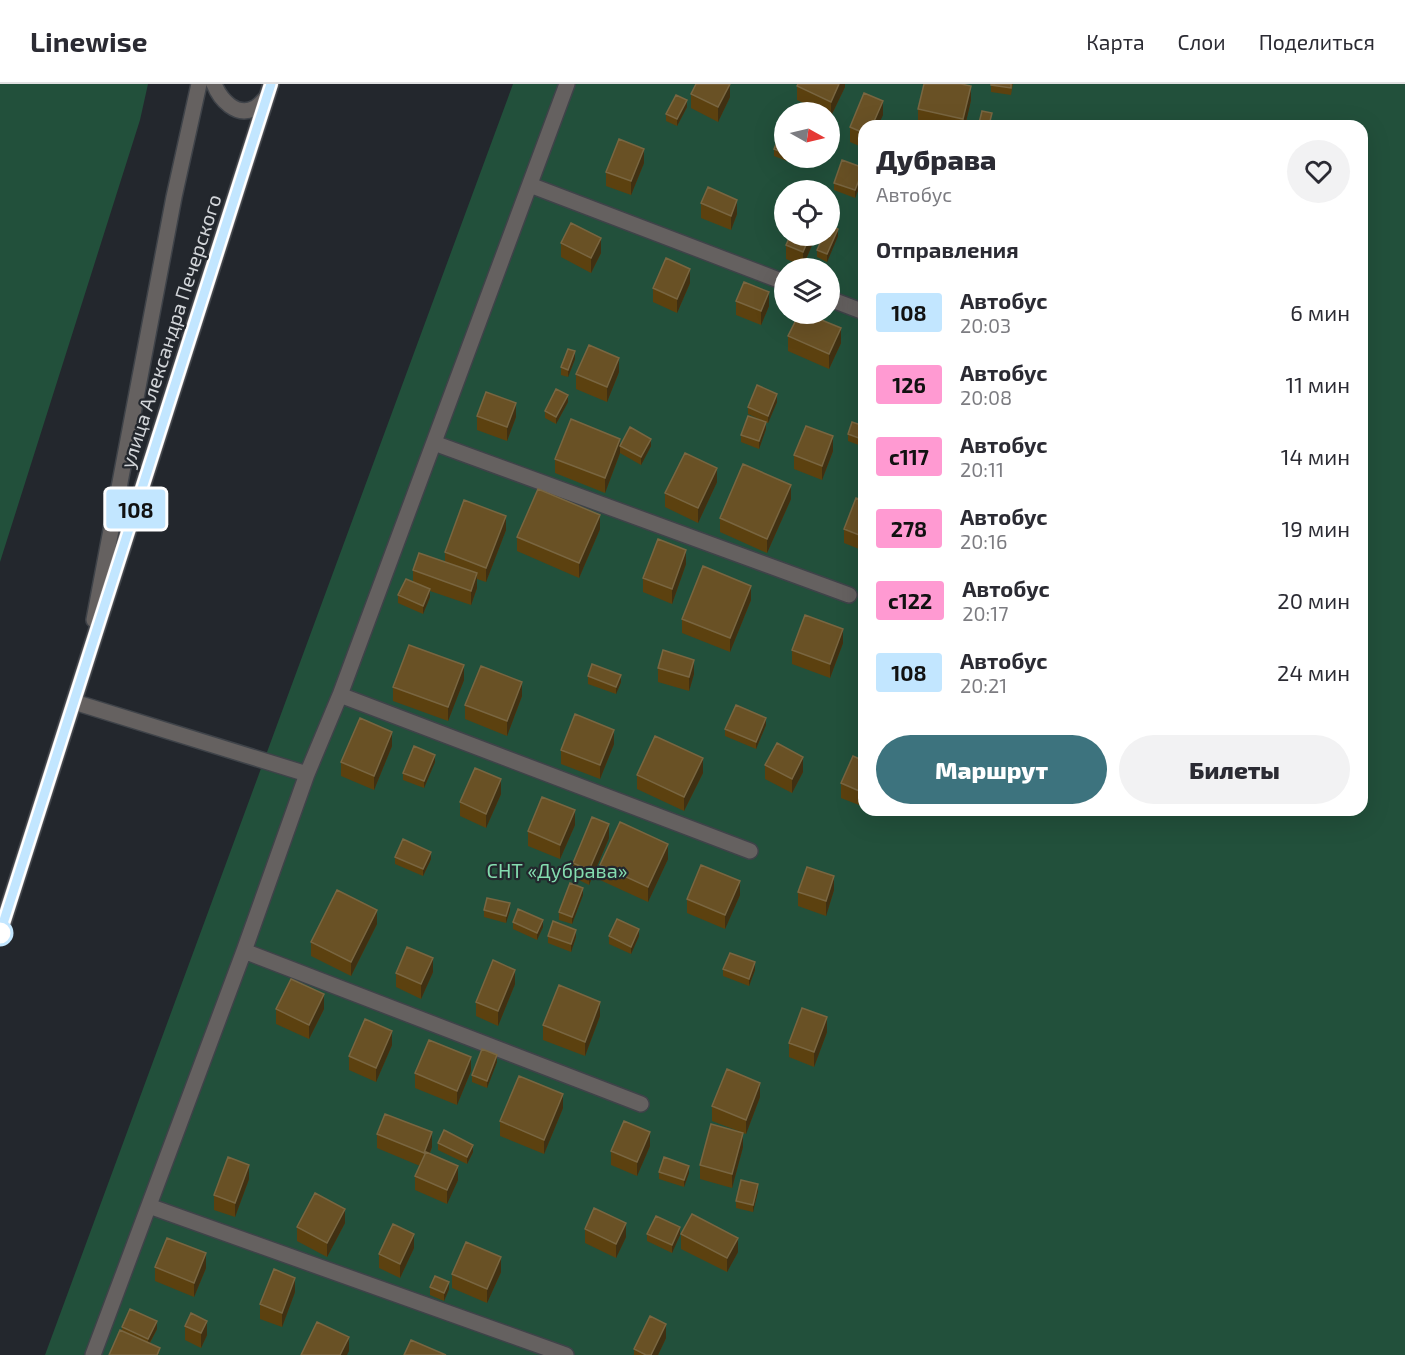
<!DOCTYPE html>
<html lang="ru">
<head>
<meta charset="utf-8">
<style>
  :root { --surface:#fff; --page:#f2f2f3; --text:#2b2b33; --muted:#7c7c81; --line:#e1e1e2; --accent:#3d737e }
  body { margin:0; font-family:"Exo 2",sans-serif; background:var(--page); color:var(--text); height:100vh; display:flex; flex-direction:column; font-size:22px; white-space:nowrap }
  * { box-sizing:border-box; margin:0 }
  p { font-size:20px; color:var(--muted) }
  .icon { flex:none; width:33px; height:33px; fill:none; stroke:currentColor; stroke-width:2; stroke-linecap:round; stroke-linejoin:round }
  .map { position:relative; flex:1; overflow:hidden }
  .panel { position:absolute; left:858px; top:36px; width:510px; height:696px; display:flex; flex-direction:column; background:var(--surface); border-radius:18px; box-shadow:0 6px 24px #0002 }
  .panel>* { flex:none }
  .badge { padding:0 12px; border-radius:4px; font-size:21px; line-height:39px }
  .needle { width:39px; rotate:98deg }
  .buttons { position:absolute; left:774px; top:18px; display:grid; gap:12px }
  .buttons a { display:grid; place-items:center; width:66px; height:66px; border-radius:50%; background:var(--surface); box-shadow:0 6px 24px #0002; font-size:30px }
  .map>.badge { position:absolute; translate:-50% -50%; box-shadow:0 0 0 3px #fff }
  h2 { padding:0 18px; font-size:22px; line-height:54px }
  .round { display:grid; place-items:center; flex:none; width:63px; height:63px; border-radius:32px; background:var(--page) }
  .overview { display:flex; align-items:center; justify-content:space-between; height:102px; padding:0 18px }
  h1 { font-size:28px; font-weight:800; line-height:45px }
  .primary-button { display:flex; gap:12px; margin-top:auto; padding:12px 18px }
  .primary-button a { flex:1; height:69px; border-radius:36px; background:var(--accent); color:#fff; font-size:24px; font-weight:800; line-height:69px; text-align:center }
  .primary-button a+a { background:var(--page); color:var(--text) }
  ul { padding:0; list-style:none }
  li { display:flex; align-items:center; gap:18px; height:72px; padding:0 18px }
  li div { flex:1 }
  li b { display:block; font-size:22px }
  li em { font-style:normal }
  li .badge { min-width:66px; font-weight:700; text-align:center }
  header { display:flex; align-items:center; gap:36px; box-sizing:border-box; height:84px; padding:0 30px; background:var(--surface); border-bottom:2px solid var(--line) }
  header strong { font-size:28px }
  nav { display:flex; gap:33px; margin-inline-start:auto; font-size:21px }
  .map>svg:first-child { display:block }
  .green { fill:#22503b; fill-rule:evenodd }
  .lines { fill:none; stroke-linecap:round; stroke-linejoin:round }
  .service-casing { stroke:#3f4349; stroke-width:18 }
  .minor-casing { stroke:#3f4349; stroke-width:18 }
  .secondary-casing { stroke:#3f4349; stroke-width:18 }
  .service { stroke:#656160; stroke-width:15 }
  .minor { stroke:#656160; stroke-width:15 }
  .secondary { stroke:#888180; stroke-width:15 }
  .wall { fill:#5c410f }
  .shaded-wall { fill:#403012 }
  .building { fill:#695125; stroke:#796641; stroke-width:1.5 }
  .line-casing { stroke:#fff; stroke-width:14 }
  .line { stroke:#c2e6ff; stroke-width:9 }
  .stop-dot { fill:#fff; stroke:#c2e6ff; stroke-width:3 }
  .labels { text-anchor:middle; dominant-baseline:central; stroke-width:4.5; stroke-linejoin:round; paint-order:stroke }
  .street-label { font-size:20px; fill:#d3d6da; stroke:#23272d }
  .park-label { font-size:20px; fill:#84dcaf; stroke:#23272d }
</style>
</head>
<body>
<header>
<strong>Linewise</strong>
<nav><a>Карта</a><a>Слои</a><a>Поделиться</a></nav>
</header>
<div class="map">
<svg width="1405" height="1271" viewBox="0 0 1405 1271">
  <rect width="100%" height="100%" fill="#23272d"/>
  <path class="green" d="M0,0h148l-8,36 -140,442z
    M513,0h892v1271h-1360zM784,28h46v46h-46zM864,42h498v684h-498zM784,106h46v46h-46zM784,184h46v46h-46z"/>
  <g class="lines">
    <g class="service-casing">
      <path id="service" d="M530,101l254,97
        M830,215l34,13
        M434,359l415,152
        M340,611l410,156
        M74,618l233,72
        M244,867l397,153
        M149,1122l417,149
        M93,1271l151,-404 63,-177 33,-79 227,-611"/>
    </g>
    <g class="minor-casing">
      <path id="minor" d="M214,0c6,15 22,34 41,24 4,-2 8,-7 11,-10
        M94,536l80,-423 25,-113"/>
    </g>
    <g class="secondary-casing">
      <path id="secondary" d="M0,849l271,-849"/>
    </g>
    <use href="#service" class="service"/>
    <use href="#minor" class="minor"/>
    <use href="#secondary" class="secondary"/>
  </g>
  <path class="wall" d="M845,0v3l-14,29h-1v-4h-7l-26,-12v-14z
    M991,0h22l-2,11 -20,-3z
    M691,10l39,3 -12,25 -27,-14z
    M971,16l-6,26h-35l-12,-3v-14z
    M687,23l-10,19 -11,-5v-7z
    M883,31l-19,11v22l-14,-6v-15z
    M992,36l-2,6h-11v-3z
    M784,56v18h10l-2,5 -18,-7v-7z
    M644,79l-13,32 -25,-9v-14z
    M864,92l-9,22 -21,-8v-7z
    M701,119l36,11 -6,16 -30,-12z
    M790,152h26l-13,30 -17,-7v-14z
    M838,152l-11,26 -10,-5v-7z
    M561,159l40,10 -10,20 -30,-16z
    M690,199l-13,30 -24,-11v-14z
    M736,217l33,5 -8,19 -25,-10z
    M788,252l53,7 -12,26 -41,-18z
    M575,275l-7,18 -7,-2v-8z
    M619,288l-12,30 -31,-13v-15z
    M568,318l-12,22 -11,-6v-7z
    M777,318l-9,21 -2,-1v7l-7,20 -18,-7v-7l22,-14 -15,-7v-7z
    M477,332l39,1 -9,24 -30,-11z
    M864,342v21l-16,-6v-7z
    M620,362h31l-10,19 -21,-12z
    M833,367l-11,29 -28,-11v-14z
    M620,369l-15,40 -50,-20v-14z
    M717,398l-19,41 -33,-16v-14z
    M791,415l-24,54 -47,-21v-14z
    M864,417v50l-20,-8v-14z
    M600,445l-21,49 -62,-27v-14z
    M506,446l-20,52 -9,-3v9l-6,17 -41,-14v6l-7,17 -25,-11v-8l15,-13v-12l32,-8v-10z
    M686,480l-14,40 -29,-12v-14z
    M751,516l-21,52 -48,-19v-14z
    M843,559l-13,35 -38,-14v-14z
    M658,584l36,6 -5,17 -31,-9z
    M588,592l33,6 -5,12 -28,-10z
    M464,596l-16,41 -55,-20v-14z
    M522,612l-15,40 -42,-17v-14z
    M766,641l-10,24 -31,-13v-7z
    M614,660l-14,35 -39,-15v-14z
    M392,662l-18,44 -33,-14v-14z
    M864,677v46l-23,-9v-15z
    M435,678l-11,26 -21,-8v-7z
    M765,681l38,7 -11,21 -27,-14z
    M703,689l-19,38 -47,-22v-14z
    M501,710l-15,34 -26,-12v-14z
    M870,726h14l-2,5z
    M575,741l-15,34 -32,-13v-15z
    M609,754l-20,47 -16,-8v-14z
    M395,773l36,2 -8,17 -28,-12z
    M668,775l-20,43 -48,-22v-15z
    M834,806l-8,26 -28,-10v-14z
    M583,811l-11,29 -13,-4v-8z
    M740,811l-15,34 -38,-16v-14z
    M484,826h26l-4,13 -22,-6z
    M513,838l30,5 -6,13 -24,-11z
    M377,840l-26,52 -40,-20v-14z
    M548,852l28,1 -5,15 -23,-9z
    M609,852h30l-8,18 -22,-10z
    M723,885l32,1 -6,16 -26,-10z
    M433,888l-12,27 -25,-12v-14z
    M515,900l-17,42 -22,-10v-14z
    M276,925h48l-15,30 -33,-15z
    M600,932l-15,40 -42,-16v-15z
    M827,948l-13,35 -25,-10v-14z
    M392,961l-16,37 -27,-12v-14z
    M497,978l-10,26 -15,-6v-7z
    M471,987l-14,34 -42,-17v-15z
    M760,1013l-14,37 -3,-1v14l-11,41 -32,-9v-14l41,-33 -29,-11v-15z
    M563,1024l-19,46 -44,-18v-15z
    M377,1050l55,13 -2,6 28,27 -11,24 -32,-14v-14l5,-10 -43,-18z
    M438,1059l35,9 -6,12 -29,-14z
    M650,1062l-13,30 -26,-11v-14z
    M659,1088l30,1 -5,14 -25,-8z
    M249,1095l-14,38 -21,-7v-15z
    M758,1107l-5,21 -17,-4v-7z
    M345,1139l-18,34 -30,-16v-14z
    M585,1145l41,8 -10,21 -31,-15z
    M647,1150l33,1 -8,18 -25,-12z
    M681,1150l57,18 -11,20 -46,-23z
    M414,1164l-14,30 -21,-10v-14z
    M155,1183l51,1 -12,29 -39,-16z
    M501,1188l-14,31 -35,-15v-14z
    M430,1203l19,2 -5,12 -14,-6z
    M295,1208l-13,35 -22,-8v-15z
    M185,1242l22,9 -6,13 -16,-8z
    M122,1243l35,2 -7,14 10,12 -38,-24z
    M666,1254l-8,17h-24v-6z"/>
  <path class="shaded-wall" d="M730,0v13l-12,25v-15z
    M839,0h6v3l-14,29v-14z
    M971,2v14l-6,26h-2v-7z
    M687,16v7l-10,19v-7z
    M883,17v14l-5,11h-6z
    M644,65v14l-13,32v-14z
    M864,84v8l-9,22v-8z
    M737,116v14l-6,16v-14z
    M838,145v7l-11,26v-8z
    M810,152h6l-13,30v-14z
    M601,154v15l-10,20v-15z
    M690,185v14l-13,30v-14z
    M769,208v14l-8,19v-14z
    M841,244v15l-12,26v-15z
    M575,267v8l-7,18v-7z
    M619,274v14l-12,30v-15z
    M777,310v8l-9,21v-7z
    M568,311v7l-12,22v-7z
    M516,319v14l-9,24v-14z
    M766,338v7l-7,20v-8z
    M833,352v15l-11,29v-14z
    M620,355v14l-15,40v-15z
    M651,355v7l-10,19v-8z
    M717,384v14l-19,41v-15z
    M791,401v14l-24,54v-14z
    M600,431v14l-21,49v-15z
    M506,432v14l-20,52v-14z
    M686,466v14l-14,40v-15z
    M477,489v15l-6,17v-14z
    M751,502v14l-21,52v-14z
    M430,505v8l-7,17v-8z
    M843,545v14l-13,35v-14z
    M694,576v14l-5,17v-14z
    M464,581v15l-16,41v-14z
    M621,591v7l-5,12v-7z
    M522,598v14l-15,40v-15z
    M766,634v7l-10,24v-7z
    M614,646v14l-14,35v-14z
    M392,648v14l-18,44v-14z
    M435,671v7l-11,26v-7z
    M803,673v15l-11,21v-14z
    M703,674v15l-19,38v-14z
    M501,695v15l-15,34v-14z
    M575,726v15l-15,34v-14z
    M609,740v14l-20,47v-15z
    M668,760v15l-20,43v-15z
    M431,768v7l-8,17v-7z
    M834,792v14l-8,26v-15z
    M740,797v14l-15,34v-14z
    M583,804v7l-11,29v-7z
    M510,819v7l-4,13v-7z
    M377,826v14l-26,52v-14z
    M543,836v7l-6,13v-7z
    M639,845v7l-8,18v-7z
    M576,846v7l-5,15v-8z
    M433,874v14l-12,27v-15z
    M755,878v8l-6,16v-7z
    M515,886v14l-17,42v-15z
    M324,910v15l-15,30v-14z
    M600,918v14l-15,40v-14z
    M827,933v15l-13,35v-15z
    M392,947v14l-16,37v-14z
    M497,971v7l-10,26v-7z
    M471,973v14l-14,34v-14z
    M760,999v14l-14,37v-14z
    M563,1010v14l-19,46v-14z
    M432,1048v15l-8,20v-14z
    M650,1048v14l-13,30v-14z
    M743,1049v14l-11,41v-14z
    M473,1061v7l-6,12v-7z
    M249,1081v14l-14,38v-14z
    M458,1082v14l-11,24v-14z
    M689,1082v7l-5,14v-7z
    M758,1100v7l-5,21v-7z
    M345,1125v14l-18,34v-14z
    M626,1139v14l-10,21v-14z
    M680,1143v8l-8,18v-8z
    M414,1150v14l-14,30v-14z
    M738,1154v14l-11,20v-14z
    M206,1169v15l-12,29v-14z
    M501,1173v15l-14,31v-14z
    M295,1194v14l-13,35v-14z
    M449,1198v7l-5,12v-8z
    M157,1237v8l-9,17v-7z
    M207,1237v14l-6,13v-15z
    M666,1240v14l-8,17h-7z
    M349,1253v14l-2,4h-7z"/>
  <path class="building" d="M696,0h34l-12,23 -27,-13z
    M798,0h41l-8,18 -34,-16z
    M924,0h37l10,2 -8,33 -45,-10z
    M991,0h20v4l-20,-3z
    M864,9l19,8 -11,25h-8v7l-14,-6z
    M676,11l11,5 -10,19 -11,-5z
    M982,27l10,2 -3,12 -10,-2z
    M779,53l5,3v13l-10,-4z
    M619,55l25,10 -13,32 -25,-9z
    M842,76l22,8 -9,22 -21,-7z
    M708,103l29,13 -6,16 -30,-13z
    M571,139l30,15 -10,20 -30,-15z
    M830,141l8,4 -11,25 -10,-4 6,-14h7z
    M790,152h20l-7,16 -17,-7z
    M666,174l24,11 -13,30 -24,-11z
    M744,198l25,10 -8,19 -25,-10z
    M799,230h8l34,14 -12,26 -41,-18z
    M589,261l30,13 -12,29 -31,-13z
    M568,265l7,2 -7,19 -7,-3z
    M757,301l20,9 -9,22 -20,-9z
    M556,305l12,6 -12,22 -11,-6z
    M486,308l30,11 -9,24 -30,-11z
    M748,332l18,6 -7,19 -18,-6z
    M571,335l49,20 -15,39 -50,-19z
    M852,338l12,4v14l-16,-6z
    M806,342l27,10 -11,30 -28,-11z
    M630,343l21,12 -10,18 -21,-11z
    M685,369l32,15 -19,40 -33,-15z
    M743,380l48,21 -24,54 -47,-21z
    M538,405l62,26 -21,48 -62,-26z
    M856,414l8,3v36l-20,-8z
    M464,416l42,16 -20,52 -41,-16z
    M658,455l28,11 -14,39 -29,-11z
    M419,469l58,20 -6,18 -58,-21z
    M703,482l48,20 -21,52 -48,-19z
    M406,495l24,10 -7,17 -25,-11z
    M805,531l38,14 -13,35 -38,-14z
    M409,561l55,20 -16,42 -55,-20z
    M663,566l31,10 -5,17 -31,-9z
    M592,580l29,11 -5,12 -28,-11z
    M481,582l41,16 -15,39 -42,-16z
    M736,621l30,13 -10,24 -31,-13z
    M575,630l39,16 -14,35 -39,-15z
    M360,634l32,14 -18,44 -33,-14z
    M655,652l48,22 -19,39 -47,-22z
    M777,659l26,14 -11,22 -27,-14z
    M414,662l21,9 -11,26 -21,-8z
    M853,672l11,5v32l-23,-10z
    M475,684l26,11 -15,35 -26,-12z
    M542,713l33,13 -15,35 -32,-14z
    M592,733l17,7 -20,46 -16,-7z
    M620,738l48,22 -20,43 -48,-22z
    M403,755l28,13 -8,17 -28,-12z
    M701,781l39,16 -15,34 -38,-16z
    M807,783l27,9 -8,25 -28,-9z
    M570,799l13,5 -11,29 -13,-5z
    M337,806l40,20 -26,52 -40,-20z
    M487,814l23,5 -4,13 -22,-6z
    M518,825l25,11 -6,13 -24,-11z
    M617,835l22,10 -8,18 -22,-11z
    M553,837l23,9 -5,14 -23,-8z
    M407,863l26,11 -12,26 -25,-11z
    M730,869l25,9 -6,17 -26,-10z
    M493,876l22,10 -17,41 -22,-9z
    M291,895l33,15 -15,31 -33,-16z
    M559,901l41,17 -15,40 -42,-17z
    M802,924l25,9 -13,35 -25,-9z
    M365,935l27,12 -16,37 -27,-12z
    M429,956l42,17 -14,34 -42,-18z
    M482,965l15,6 -10,26 -15,-6z
    M727,985l33,14 -14,37 -34,-14z
    M519,992l44,18 -19,46 -44,-19z
    M385,1030l47,18 -8,21 -47,-19z
    M624,1037l26,11 -13,30 -26,-11z
    M711,1040l32,9 -11,41 -32,-9z
    M444,1046l29,15 -6,12 -29,-14z
    M426,1068l32,14 -11,24 -32,-14z
    M228,1073l21,8 -14,38 -21,-8z
    M664,1073l25,9 -5,14 -25,-8z
    M741,1096l17,4 -5,21 -17,-4z
    M315,1109l30,16 -18,34 -30,-16z
    M594,1124l32,15 -10,21 -31,-15z
    M692,1130l46,24 -11,20 -46,-24z
    M656,1132l24,11 -8,18 -25,-11z
    M393,1140l21,10 -14,30 -21,-10z
    M167,1154l39,15 -12,30 -39,-16z
    M466,1158l35,15 -14,32 -35,-15z
    M274,1185l21,9 -13,35 -22,-9z
    M435,1192l14,6 -5,11 -14,-6z
    M130,1225l27,12 -9,18 -26,-12z
    M191,1229l16,8 -6,12 -16,-7z
    M650,1232l16,8 -15,31h-5l-12,-6z
    M317,1238l32,15 -9,18h-39z
    M120,1246l40,18 -3,7h-48z
    M411,1256l35,15h-42z"/>
  <g class="lines">
    <g class="line-casing">
      <path id="line" d="M0,849l271,-849"/>
    </g>
    <use href="#line" class="line"/>
  </g>
  <circle class="stop-dot" cx="0" cy="849" r="12"/>
  <g class="labels">
    <g class="street-label">
      <text transform="translate(170 247) rotate(-72)">улица Александра Печерского</text>
    </g>
    <g class="park-label">
      <text x="557" y="786">СНТ «Дубрава»</text>
    </g>
  </g>
</svg>
<div class="buttons">
<a><svg class="needle" viewBox="-14 -14 28 28"><path d="M0-13l5 13h-10z" fill="#e53935"/><path d="M0 13l5-13h-10z" fill="#7c7c81"/></svg></a>
<a><svg class="icon" aria-label="locate" viewBox="0 0 24 24"><circle cx="12" cy="12" r="6"/><path d="M12 2v4M12 18v4M2 12h4M18 12h4"/></svg></a>
<a><svg class="icon" aria-label="layers" viewBox="0 0 24 24"><path d="M12 4l9 5-9 5-9-5zM3 14l9 5 9-5"/></svg></a>
</div>
<b class="badge" style="left:136px;top:425px;background:#c2e6ff;color:#111">108</b>
<section class="panel">
<div class="overview"><div><h1>Дубрава</h1><p>Автобус</p></div><a class="round"><svg class="icon" aria-label="heart" viewBox="0 0 24 24"><path d="M12 20l-8-8c-3-5 5-10 8-4 3-6 11-1 8 4z"/></svg></a></div>
<h2>Отправления</h2>
<ul>
<li><span class="badge" style="background:#c2e6ff;color:#111">108</span><div><b>Автобус</b><p>20:03</p></div><em>6 мин</em></li>
<li><span class="badge" style="background:#ff9ad2;color:#111">126</span><div><b>Автобус</b><p>20:08</p></div><em>11 мин</em></li>
<li><span class="badge" style="background:#ff9ad2;color:#111">с117</span><div><b>Автобус</b><p>20:11</p></div><em>14 мин</em></li>
<li><span class="badge" style="background:#ff9ad2;color:#111">278</span><div><b>Автобус</b><p>20:16</p></div><em>19 мин</em></li>
<li><span class="badge" style="background:#ff9ad2;color:#111">с122</span><div><b>Автобус</b><p>20:17</p></div><em>20 мин</em></li>
<li><span class="badge" style="background:#c2e6ff;color:#111">108</span><div><b>Автобус</b><p>20:21</p></div><em>24 мин</em></li>
</ul>
<div class="primary-button"><a>Маршрут</a><a>Билеты</a></div>
</section>
</div>
</body>
</html>
